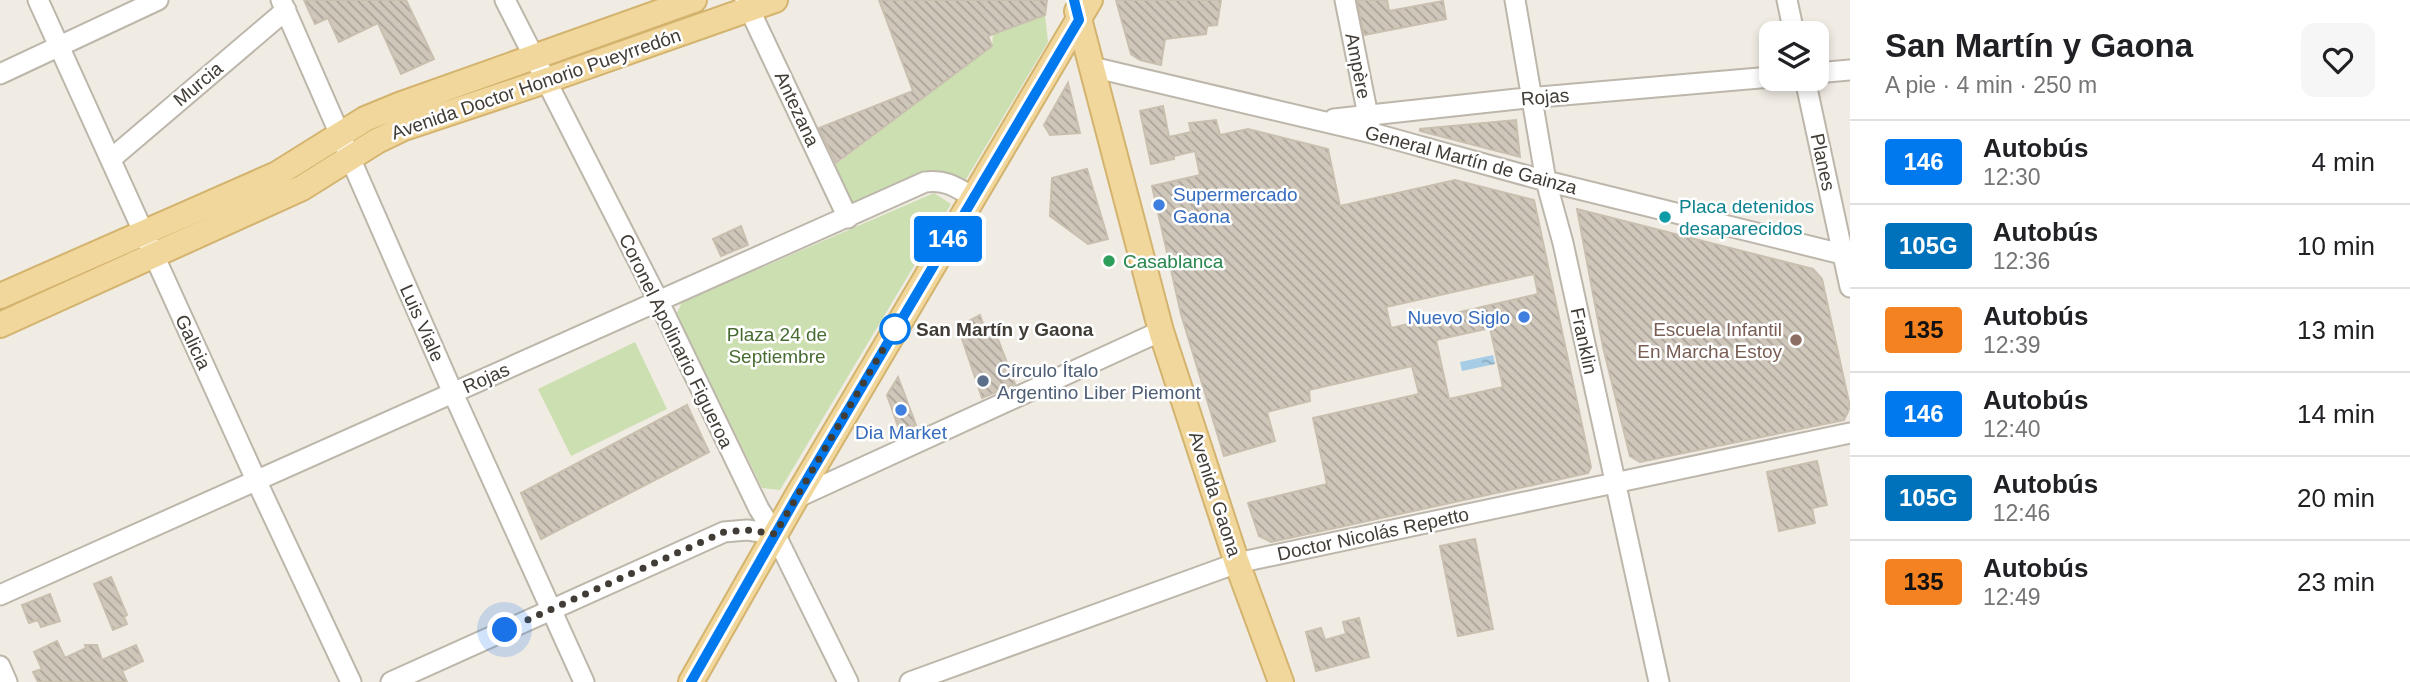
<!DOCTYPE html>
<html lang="es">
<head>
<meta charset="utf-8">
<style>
  :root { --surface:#fff; --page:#f6f6f6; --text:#202124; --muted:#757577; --line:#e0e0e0 }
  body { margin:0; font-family:Arial,sans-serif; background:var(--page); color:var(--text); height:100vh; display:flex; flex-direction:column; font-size:26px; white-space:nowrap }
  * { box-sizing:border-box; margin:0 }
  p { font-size:23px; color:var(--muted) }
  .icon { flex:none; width:38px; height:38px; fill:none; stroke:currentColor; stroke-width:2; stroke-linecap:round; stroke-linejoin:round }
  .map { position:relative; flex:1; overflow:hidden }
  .sheet { display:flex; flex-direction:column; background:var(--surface); width:560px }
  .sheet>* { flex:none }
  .badge { padding:0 14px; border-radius:5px; font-size:24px; line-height:46px }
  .fabs { position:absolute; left:1759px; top:21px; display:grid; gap:14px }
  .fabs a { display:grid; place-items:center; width:70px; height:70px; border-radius:14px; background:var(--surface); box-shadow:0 4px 10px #0003; font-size:35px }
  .you { position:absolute; width:35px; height:35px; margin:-18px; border:5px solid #fff; border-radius:50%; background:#1a73e8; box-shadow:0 0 0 10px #1a73e833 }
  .map>.badge { position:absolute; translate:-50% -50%; box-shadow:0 0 0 4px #fff }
  .round { display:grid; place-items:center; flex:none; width:74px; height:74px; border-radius:14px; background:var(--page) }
  .summary { display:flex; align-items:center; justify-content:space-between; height:119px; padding:0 35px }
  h1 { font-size:33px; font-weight:600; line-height:52px }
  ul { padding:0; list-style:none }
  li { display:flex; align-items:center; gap:21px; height:84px; padding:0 35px; border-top:2px solid var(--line) }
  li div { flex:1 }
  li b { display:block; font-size:26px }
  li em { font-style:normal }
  li .badge { min-width:77px; font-weight:700; text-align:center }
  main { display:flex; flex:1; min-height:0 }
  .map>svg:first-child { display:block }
  .green { fill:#ccdfb1 }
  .water { fill:url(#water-ripples) }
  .building { fill:url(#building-back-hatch); stroke:#c9bfaf; stroke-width:2; fill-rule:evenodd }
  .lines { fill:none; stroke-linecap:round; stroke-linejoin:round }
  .minor-casing { stroke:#bdb6ab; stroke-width:23 }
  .major-casing { stroke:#d3b36e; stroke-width:28 }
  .minor { stroke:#fff; stroke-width:19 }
  .major { stroke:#f1d79c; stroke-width:24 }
  .line-casing { stroke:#fff; stroke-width:16 }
  .line { stroke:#0079ef; stroke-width:10 }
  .walk { stroke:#413c35; stroke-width:7; stroke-dasharray:0 12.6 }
  .shop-dot { fill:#3f7fe0; stroke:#fff; stroke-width:2.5 }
  .culture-dot { fill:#0f9aa8; stroke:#fff; stroke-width:2.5 }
  .leisure-dot { fill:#2e9e5b; stroke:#fff; stroke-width:2.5 }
  .stop-dot { fill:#fff; stroke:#0079ef; stroke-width:3.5 }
  .education-dot { fill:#8d6e63; stroke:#fff; stroke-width:2.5 }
  .service-dot { fill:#5c6f8a; stroke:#fff; stroke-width:2.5 }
  .labels { text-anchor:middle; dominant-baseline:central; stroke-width:5; stroke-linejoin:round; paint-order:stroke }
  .street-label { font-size:19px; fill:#413c35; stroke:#fff }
  .shop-label { font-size:19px; fill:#366cbe; stroke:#fff; text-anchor:start }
  .culture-label { font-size:19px; fill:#0d838f; stroke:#fff; text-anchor:start }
  .leisure-label { font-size:19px; fill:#27864d; stroke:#fff; text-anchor:start }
  .stop-label { font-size:19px; font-weight:bold; fill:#413c35; stroke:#fff; text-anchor:start }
  .education-label { font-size:19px; fill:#785e54; stroke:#fff; text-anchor:end }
  .park-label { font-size:19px; fill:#476b30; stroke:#fff }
  .service-label { font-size:19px; fill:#4e5e75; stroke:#fff; text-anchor:start }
</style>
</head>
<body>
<main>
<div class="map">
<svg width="1850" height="682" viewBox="0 0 1850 682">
  <defs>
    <pattern id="water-ripples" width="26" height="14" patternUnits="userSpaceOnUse" patternTransform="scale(1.75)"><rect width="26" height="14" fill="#a7cde6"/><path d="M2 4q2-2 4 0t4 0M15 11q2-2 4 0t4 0" fill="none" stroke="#8aa8bb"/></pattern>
    <pattern id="building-back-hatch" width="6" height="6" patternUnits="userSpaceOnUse" patternTransform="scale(1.75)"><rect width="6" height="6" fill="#d0c7bb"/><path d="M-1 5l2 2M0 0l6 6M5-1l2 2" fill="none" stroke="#aaa399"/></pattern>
  </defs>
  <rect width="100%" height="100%" fill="#f0ece4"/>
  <path class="green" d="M1045,15l3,27 -83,139 -22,-9 -90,36 -19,-42 158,-120 1,-12z
    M934,193l17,11 -171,286 -18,-2 -86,-173 6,-13z
    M635,342l32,67 -96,47 -33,-67z"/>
  <path class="water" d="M1493,355l2,9 -33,7 -2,-9z"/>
  <path class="building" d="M304,0h102l28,59 -33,15 -23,-51 -39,19 -11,-24 -13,6z
    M879,0h168l-2,15 -57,21 4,10 -156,117 -17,-35 94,-37z
    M1116,0h105l-4,25 -10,1 -1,8 -41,5 -4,26 -21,-5 -9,-6z
    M1357,0h30l2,11 54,-10 3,18 -82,16z
    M1068,83l12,50 -30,2 -6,-10z
    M1163,106l6,31 22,-5 -2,-9 27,-3 4,15 28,-6 80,20 12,57 115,-26 79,20 57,267 -3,6 -317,69 -12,-6 -11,-33 79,-19 -14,-66 106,-24 -7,-28 -103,24 1,11 -43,11 8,29 -51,15 -43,-142 -29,-128 48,-11 -5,-24 -21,5v3l-23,5 -11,-53zM1534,274l4,20 -147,34 -5,-21zM1490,328l13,59 -54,12 -13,-59z
    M1516,120l4,37 -100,-26v-2z
    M1087,169l21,70 -20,5 -38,-28 2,-38z
    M1577,209l236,60 9,10 28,128 -6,13 -204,42 -10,-6 -27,-109z
    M741,226l7,19 -27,11 -8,-17z
    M980,315l8,23 8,-4 19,50 -33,14 -24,-71z
    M898,377l18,48 -16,7 -13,-37z
    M687,405l22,47 -168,87 -20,-46z
    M1817,461l10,44 -15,3 3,15 -36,8 -12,-59z
    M1475,539l18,90 -35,7 -18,-90z
    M111,577l16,38 -3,2 3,7 -14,6 -19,-46z
    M50,594l10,27 -19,6 -3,-7 -9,3 -7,-18z
    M1359,618l10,39 -53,14 -10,-39 15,-4 4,12 21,-6 -3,-12z
    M57,641l8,17 21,-10 -1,-3h12l5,15 34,-15 7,16 -21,10 5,11h-89l-5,-10 9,-3 -8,-17z"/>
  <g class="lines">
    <g class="minor-casing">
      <path id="minor" d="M38,0l219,482 94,200
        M281,0l172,393 131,289
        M505,0l153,300 101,209 16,25 73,148
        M745,0l103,218
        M1345,0l25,126
        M1515,0l31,181 17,62 96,439
        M1787,0l7,33
        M1092,67l280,66 174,48 304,75
        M1816,73l34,-3
        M0,74l158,-74
        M1805,79l45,208
        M1334,119l183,-20 254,-22
        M111,159l175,-149
        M796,498l365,-167
        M0,595l925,-413c20,-3 31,5 48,15
        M0,666l7,16
        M391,682l333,-150 23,-2 28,4
        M910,682l327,-119 613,-130"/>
    </g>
    <g class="major-casing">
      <path id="major" d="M1077,11l84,320 76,232 44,119
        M0,296l277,-122 88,-55 34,-14 295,-105
        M0,325l302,-137 75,-47 27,-13 141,-47 230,-81
        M691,682l105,-184 294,-498"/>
    </g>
    <use href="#minor" class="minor"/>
    <use href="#major" class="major"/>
  </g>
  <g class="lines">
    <g class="line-casing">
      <path id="line" d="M691,682l105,-184 283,-478 -5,-20"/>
    </g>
    <use href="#line" class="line"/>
    <path class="walk" d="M505,630l219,-98 23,-2 28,4 120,-205"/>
  </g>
  <g class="shop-dot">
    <circle cx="1159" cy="205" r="7"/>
    <circle cx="1524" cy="317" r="7"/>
    <circle cx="901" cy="410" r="7"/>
  </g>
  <circle class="culture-dot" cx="1665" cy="217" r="7"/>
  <circle class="leisure-dot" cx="1109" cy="261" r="7"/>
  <circle class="stop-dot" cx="895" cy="329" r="14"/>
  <circle class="education-dot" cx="1796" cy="340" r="7"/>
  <circle class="service-dot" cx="983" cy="381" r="7"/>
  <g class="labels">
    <g class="street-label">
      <text transform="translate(1358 66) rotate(79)">Ampère</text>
      <text transform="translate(198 84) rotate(-40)">Murcia</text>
      <text transform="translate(536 84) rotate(-19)">Avenida Doctor Honorio Pueyrredón</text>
      <text transform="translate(1545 97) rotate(-5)">Rojas</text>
      <text transform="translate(797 109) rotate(65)">Antezana</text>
      <text transform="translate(1471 160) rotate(15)">General Martín de Gainza</text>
      <text transform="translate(1823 162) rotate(78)">Planes</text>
      <text transform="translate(422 323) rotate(66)">Luis Viale</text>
      <text transform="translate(676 341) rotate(64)">Coronel Apolinario Figueroa</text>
      <text transform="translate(1584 341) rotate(78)">Franklin</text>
      <text transform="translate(193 342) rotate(65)">Galicia</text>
      <text transform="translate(486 378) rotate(-24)">Rojas</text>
      <text transform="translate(1215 494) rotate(72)">Avenida Gaona</text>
      <text transform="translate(1373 534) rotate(-12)">Doctor Nicolás Repetto</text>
    </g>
    <g class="shop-label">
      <text x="1173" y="194">Supermercado<tspan x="1173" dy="22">Gaona</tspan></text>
      <text x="1510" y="317" text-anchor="end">Nuevo Siglo</text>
      <text x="901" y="432" text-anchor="middle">Dia Market</text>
    </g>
    <g class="culture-label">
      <text x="1679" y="206">Placa detenidos<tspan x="1679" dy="22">desaparecidos</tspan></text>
    </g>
    <g class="leisure-label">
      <text x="1123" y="261">Casablanca</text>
    </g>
    <g class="stop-label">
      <text x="916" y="329">San Martín y Gaona</text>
    </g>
    <g class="education-label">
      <text x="1782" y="329">Escuela Infantil<tspan x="1782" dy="22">En Marcha Estoy</tspan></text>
    </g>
    <g class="park-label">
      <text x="777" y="334">Plaza 24 de<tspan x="777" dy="22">Septiembre</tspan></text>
    </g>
    <g class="service-label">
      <text x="997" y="370">Círculo Ítalo<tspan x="997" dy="22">Argentino Liber Piemont</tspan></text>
    </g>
  </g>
</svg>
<div class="fabs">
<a><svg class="icon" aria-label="layers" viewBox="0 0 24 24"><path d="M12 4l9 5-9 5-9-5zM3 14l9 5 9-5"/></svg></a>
</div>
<div class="you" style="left:505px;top:630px"></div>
<b class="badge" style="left:948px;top:239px;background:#0079ef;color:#fff">146</b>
</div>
<section class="sheet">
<div class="summary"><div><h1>San Martín y Gaona</h1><p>A pie · 4 min · 250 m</p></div><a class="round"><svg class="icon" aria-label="heart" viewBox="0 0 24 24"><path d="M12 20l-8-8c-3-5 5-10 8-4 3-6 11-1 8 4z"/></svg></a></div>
<ul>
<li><span class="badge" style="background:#0079ef;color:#fff">146</span><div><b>Autobús</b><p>12:30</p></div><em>4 min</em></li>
<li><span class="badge" style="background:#0072bc;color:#fff">105G</span><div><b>Autobús</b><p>12:36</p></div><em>10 min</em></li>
<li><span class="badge" style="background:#f58220;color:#111">135</span><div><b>Autobús</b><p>12:39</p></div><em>13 min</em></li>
<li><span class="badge" style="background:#0079ef;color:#fff">146</span><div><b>Autobús</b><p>12:40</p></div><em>14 min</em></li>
<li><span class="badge" style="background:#0072bc;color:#fff">105G</span><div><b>Autobús</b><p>12:46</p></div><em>20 min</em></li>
<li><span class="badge" style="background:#f58220;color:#111">135</span><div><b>Autobús</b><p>12:49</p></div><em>23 min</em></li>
</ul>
</section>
</main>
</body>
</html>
